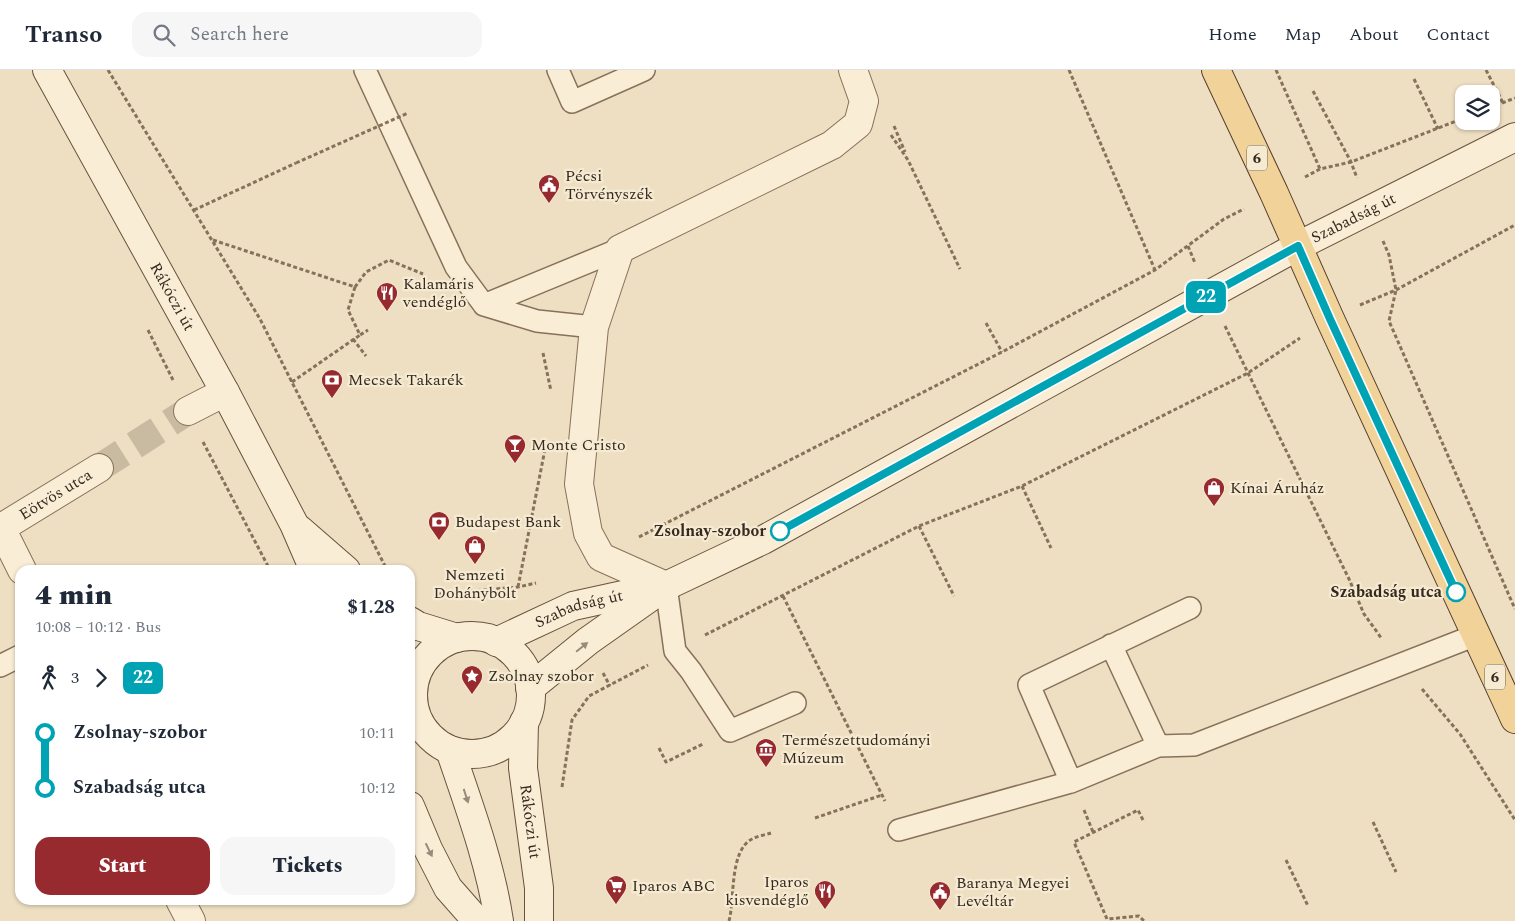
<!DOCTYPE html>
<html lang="en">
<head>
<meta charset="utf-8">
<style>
  :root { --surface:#fff; --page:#f6f6f7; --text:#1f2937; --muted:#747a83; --line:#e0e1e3; --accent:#962a2e }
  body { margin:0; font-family:Spectral,serif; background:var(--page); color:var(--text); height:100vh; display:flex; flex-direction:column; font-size:19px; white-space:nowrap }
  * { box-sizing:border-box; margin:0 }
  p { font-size:16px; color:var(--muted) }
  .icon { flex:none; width:28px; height:28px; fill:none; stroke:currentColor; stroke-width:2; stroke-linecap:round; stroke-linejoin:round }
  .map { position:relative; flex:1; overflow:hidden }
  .drawer { position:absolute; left:15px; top:495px; width:400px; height:340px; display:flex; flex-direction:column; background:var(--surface); border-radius:15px; box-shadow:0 1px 4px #0004 }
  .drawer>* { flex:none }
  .badge { padding:0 10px; border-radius:8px; font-size:18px; line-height:32px }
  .buttons { position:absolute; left:1455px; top:15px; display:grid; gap:10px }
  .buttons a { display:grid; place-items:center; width:45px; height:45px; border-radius:10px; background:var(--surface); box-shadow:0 1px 4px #0004; font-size:25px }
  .map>.badge { position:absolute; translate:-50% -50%; box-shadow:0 0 0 2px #fff }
  .legs { display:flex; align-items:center; gap:8px; height:55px; padding:0 20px; font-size:16px }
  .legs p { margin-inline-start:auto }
  .overview { display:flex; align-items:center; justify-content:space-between; height:85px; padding:0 20px }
  h1 { font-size:28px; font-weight:800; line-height:38px }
  .button { display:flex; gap:10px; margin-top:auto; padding:10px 20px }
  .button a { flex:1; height:58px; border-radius:15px; background:var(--accent); color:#fff; font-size:20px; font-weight:800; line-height:58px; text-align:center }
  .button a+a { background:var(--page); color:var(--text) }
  ul { padding:0 20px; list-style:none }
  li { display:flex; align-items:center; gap:18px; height:55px; font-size:19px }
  li i { display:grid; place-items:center; width:8px; height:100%; margin:0 6px; background:currentColor }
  li i::after { content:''; width:12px; height:12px; margin:-6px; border:4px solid; border-radius:50%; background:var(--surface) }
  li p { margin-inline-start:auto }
  li:first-child i { background:linear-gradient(#0000 50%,currentColor 0) }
  li:last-child i { background:linear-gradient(currentColor 50%,#0000 0) }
  header { display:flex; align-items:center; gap:30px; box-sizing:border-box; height:70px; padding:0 25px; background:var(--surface); border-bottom:1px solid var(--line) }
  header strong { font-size:24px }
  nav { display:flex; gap:28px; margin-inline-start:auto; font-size:18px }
  .search { width:350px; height:45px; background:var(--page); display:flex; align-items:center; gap:12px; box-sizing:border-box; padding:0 18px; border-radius:15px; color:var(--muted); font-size:19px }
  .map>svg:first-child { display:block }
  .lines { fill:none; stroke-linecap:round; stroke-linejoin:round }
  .street-tunnel { stroke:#c9bba1; stroke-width:28; stroke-dasharray:28 14; stroke-linecap:butt }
  .lane-casing { stroke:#88715a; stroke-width:24 }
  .street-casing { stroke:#88715a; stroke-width:30 }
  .secondary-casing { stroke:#69523d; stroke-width:30 }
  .primary-casing { stroke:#553f2e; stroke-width:30 }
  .path { stroke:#88715a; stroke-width:3; stroke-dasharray:4 2.5; stroke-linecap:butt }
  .lane { stroke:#f9edd6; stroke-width:21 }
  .street { stroke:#f9edd6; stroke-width:28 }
  .secondary { stroke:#f9edd6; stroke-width:28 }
  .primary { stroke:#f1d39a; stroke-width:28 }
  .path-bridge { stroke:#88715a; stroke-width:3; stroke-dasharray:4 2.5; stroke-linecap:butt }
  .oneway { fill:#988b7a }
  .line-1-casing { stroke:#fff; stroke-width:11 }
  .line-1 { stroke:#00a3b4; stroke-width:8 }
  .stop-1-dot { fill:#fff; stroke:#00a3b4; stroke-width:2.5 }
  .labels { text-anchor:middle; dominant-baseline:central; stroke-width:4.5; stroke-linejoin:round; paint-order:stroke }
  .shield { fill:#f5ead2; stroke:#706354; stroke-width:1 }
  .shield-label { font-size:15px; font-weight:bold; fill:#37291e }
  .poi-label { font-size:16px; fill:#37291e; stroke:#f5ead2; text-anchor:start }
  .street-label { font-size:16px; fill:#37291e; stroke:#f5ead2 }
  .stop-label { font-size:16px; font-weight:bold; fill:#37291e; stroke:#f5ead2; text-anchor:end }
</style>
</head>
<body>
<header>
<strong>Transo</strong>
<div class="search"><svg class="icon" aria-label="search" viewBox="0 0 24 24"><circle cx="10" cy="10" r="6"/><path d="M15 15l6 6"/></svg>Search here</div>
<nav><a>Home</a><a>Map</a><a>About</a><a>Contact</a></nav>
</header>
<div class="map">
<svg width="1515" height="851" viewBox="0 0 1515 851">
  <rect width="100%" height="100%" fill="#eedfc2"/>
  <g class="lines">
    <path class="street-tunnel" d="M99,398l89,-57"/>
    <g class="lane-casing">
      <path id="lane" d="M365,0l91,197 28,38 136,-56
        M558,0l14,32 72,-32
        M484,235l53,16 57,6
        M666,516l9,65 16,20 39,60 65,-28
        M1111,575l47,101
        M0,596l20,-10
        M1071,712l-42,-97 161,-77
        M899,760l172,-48 87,-36 36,-1 282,-110"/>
    </g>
    <g class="street-casing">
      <g id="street">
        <path d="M188,341l37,-19"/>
        <path id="s1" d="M22,500l-21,-42 98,-60"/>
        <path d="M666,516l-65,-29 -13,-24 -9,-49 15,-157 26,-78 212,-104 26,-21 6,-23 -11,-31"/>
        <path d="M180,830l11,21"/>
      </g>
    </g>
    <g class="secondary-casing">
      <g id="secondary">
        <path id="s2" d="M47,0l178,322 69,132 20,46"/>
        <path d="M300,460l46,40"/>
        <path d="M410,551l8,5 39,12"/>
        <circle cx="472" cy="625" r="59"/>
        <path id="s3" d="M496,572l77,-36 82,-18"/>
        <path id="s4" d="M530,618l58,-47 78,-55 97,-46 535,-294 217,-109"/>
        <path id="s5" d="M524,652l-1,46 16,120v33"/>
        <path d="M450,680c19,56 40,112 49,171"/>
        <path d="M410,736l18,43 20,39 29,33"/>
      </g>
    </g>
    <g class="primary-casing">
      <path id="primary" d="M1216,0l58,123 56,126 185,400"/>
    </g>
    <path class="path" d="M108,0l152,249 127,251
      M1069,0l86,200
      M1276,0l44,99
      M1486,0l17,33
      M1414,9l24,50
      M1313,21l38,71 6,16
      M1502,33l13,-5
      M894,56l11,26
      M891,65l17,25 52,109
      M1305,107l15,-8 31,-7 113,-44
      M194,140l102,-47
      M213,170l142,47 11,-15 23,-12 34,14
      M1383,171l6,14 7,35 -7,31 126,288
      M1188,176l7,17
      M355,217l-7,23 12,25 8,-5
      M1360,235l36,-15 119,-65
      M986,253l16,29
      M1225,256l124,253 15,35 18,25
      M148,260l25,50
      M353,269l13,17
      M543,283l8,38
      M292,312l68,-47
      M203,372l67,128
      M1022,416l29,62
      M919,456l35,70
      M639,467l363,-185 153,-82 69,-51 20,-10
      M518,517l28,-143
      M438,524l80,-7 18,-4
      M783,526l102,205
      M705,565l214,-109 103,-40 226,-113 52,-35
      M603,603l7,13
      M1422,619l38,45 55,86
      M659,678l7,14 37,-18
      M562,717l10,-67 17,-24 59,-31
      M1084,740l9,22
      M815,748l67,-23
      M1143,750l-5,-10 -64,32 33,77 32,-3 5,5
      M1373,752l23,50
      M1286,790l22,46
      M729,851c6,-22 0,-70 23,-82 5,-3 13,-4 19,-6"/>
    <use href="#lane" class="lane"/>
    <use href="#street" class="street"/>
    <use href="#secondary" class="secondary"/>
    <use href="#primary" class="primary"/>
    <path class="path-bridge" d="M296,93l112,-50"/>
  </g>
  <defs><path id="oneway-solid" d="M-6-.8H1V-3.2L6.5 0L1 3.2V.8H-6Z" transform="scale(1.25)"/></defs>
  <g class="oneway">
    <use href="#oneway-solid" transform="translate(582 577) rotate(-39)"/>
    <use href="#oneway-solid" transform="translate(466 726) rotate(72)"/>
    <use href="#oneway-solid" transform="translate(429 780) rotate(64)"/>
  </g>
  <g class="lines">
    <g class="line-1-casing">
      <path id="line-1" d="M780,461l518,-285 32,73 126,273"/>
    </g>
    <use href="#line-1" class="line-1"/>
  </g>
  <defs>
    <g id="civic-pin" transform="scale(1.125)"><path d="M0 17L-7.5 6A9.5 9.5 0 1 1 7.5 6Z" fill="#962a2e" stroke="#f5ead2"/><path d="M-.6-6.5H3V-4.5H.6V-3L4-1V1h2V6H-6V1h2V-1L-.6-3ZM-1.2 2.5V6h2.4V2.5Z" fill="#fff"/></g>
    <g id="restaurant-pin" transform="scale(1.125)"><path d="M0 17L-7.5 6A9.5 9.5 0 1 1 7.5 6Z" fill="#962a2e" stroke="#f5ead2"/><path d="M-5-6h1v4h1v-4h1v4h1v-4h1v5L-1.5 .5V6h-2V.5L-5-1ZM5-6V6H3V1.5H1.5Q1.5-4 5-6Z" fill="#fff"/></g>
    <g id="bank-pin" transform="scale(1.125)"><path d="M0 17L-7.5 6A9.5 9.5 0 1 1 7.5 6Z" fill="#962a2e" stroke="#f5ead2"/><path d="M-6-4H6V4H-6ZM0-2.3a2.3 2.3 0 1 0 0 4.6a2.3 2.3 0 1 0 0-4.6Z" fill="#fff"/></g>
    <g id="bar-pin" transform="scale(1.125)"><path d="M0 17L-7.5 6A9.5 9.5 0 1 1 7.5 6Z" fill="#962a2e" stroke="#f5ead2"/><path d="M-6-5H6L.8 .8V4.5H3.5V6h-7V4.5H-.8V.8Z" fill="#fff"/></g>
    <g id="shop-pin" transform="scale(1.125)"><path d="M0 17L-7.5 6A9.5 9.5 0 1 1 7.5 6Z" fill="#962a2e" stroke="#f5ead2"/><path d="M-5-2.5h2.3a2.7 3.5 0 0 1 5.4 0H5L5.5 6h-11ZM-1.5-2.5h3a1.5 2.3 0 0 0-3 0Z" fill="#fff"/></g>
    <g id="sight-pin" transform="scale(1.125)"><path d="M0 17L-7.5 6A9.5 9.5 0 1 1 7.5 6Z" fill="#962a2e" stroke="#f5ead2"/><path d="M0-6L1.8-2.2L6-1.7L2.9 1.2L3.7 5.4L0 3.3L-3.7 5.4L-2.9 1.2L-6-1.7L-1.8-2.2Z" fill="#fff"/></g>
    <g id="museum-pin" transform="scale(1.125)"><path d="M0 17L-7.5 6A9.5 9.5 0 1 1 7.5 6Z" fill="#962a2e" stroke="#f5ead2"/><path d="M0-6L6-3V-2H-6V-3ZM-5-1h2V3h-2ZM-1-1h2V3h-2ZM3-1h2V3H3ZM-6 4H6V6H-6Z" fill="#fff"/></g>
    <g id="supermarket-pin" transform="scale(1.125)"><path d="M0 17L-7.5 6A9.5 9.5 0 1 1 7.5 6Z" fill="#962a2e" stroke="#f5ead2"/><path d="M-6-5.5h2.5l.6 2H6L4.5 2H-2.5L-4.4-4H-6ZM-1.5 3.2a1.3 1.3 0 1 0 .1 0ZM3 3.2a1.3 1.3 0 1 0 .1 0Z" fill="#fff"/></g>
  </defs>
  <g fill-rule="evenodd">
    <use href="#civic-pin" x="549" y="115"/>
    <use href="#restaurant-pin" x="387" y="223"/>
    <use href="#bank-pin" x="332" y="310"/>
    <use href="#bar-pin" x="515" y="375"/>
    <use href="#shop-pin" x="1214" y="418"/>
    <use href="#bank-pin" x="439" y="452"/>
    <use href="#shop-pin" x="475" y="476"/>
    <use href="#sight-pin" x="472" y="606"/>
    <use href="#museum-pin" x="766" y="679"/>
    <use href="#supermarket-pin" x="616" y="816"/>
    <use href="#restaurant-pin" x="825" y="821"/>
    <use href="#civic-pin" x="940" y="822"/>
  </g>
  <g class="stop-1-dot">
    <circle cx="780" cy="461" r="9"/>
    <circle cx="1456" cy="522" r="9"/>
  </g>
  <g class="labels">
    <g class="shield">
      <rect x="1247" y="75.5" width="20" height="25" rx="4"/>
      <rect x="1485" y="594.5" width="20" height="25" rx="4"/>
    </g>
    <g class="shield-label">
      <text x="1257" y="88">6</text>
      <text x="1495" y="607">6</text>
    </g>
    <g class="poi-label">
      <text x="565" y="106">Pécsi<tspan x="565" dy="18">Törvényszék</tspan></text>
      <text x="403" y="214">Kalamáris<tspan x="403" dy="18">vendéglő</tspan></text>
      <text x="348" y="310">Mecsek Takarék</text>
      <text x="531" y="375">Monte Cristo</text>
      <text x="1230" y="418">Kínai Áruház</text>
      <text x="455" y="452">Budapest Bank</text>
      <text x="475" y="505" text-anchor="middle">Nemzeti<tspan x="475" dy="18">Dohánybolt</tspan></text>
      <text x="488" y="606">Zsolnay szobor</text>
      <text x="782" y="670">Természettudományi<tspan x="782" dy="18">Múzeum</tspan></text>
      <text x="809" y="812" text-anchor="end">Iparos<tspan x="809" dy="18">kisvendéglő</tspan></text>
      <text x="956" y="813">Baranya Megyei<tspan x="956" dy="18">Levéltár</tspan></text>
      <text x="632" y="816">Iparos ABC</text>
    </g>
    <g class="street-label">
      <text stroke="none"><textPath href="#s4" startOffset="950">Szabadság út</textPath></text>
      <text stroke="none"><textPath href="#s2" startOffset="259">Rákóczi út</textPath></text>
      <text stroke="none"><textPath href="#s1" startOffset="111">Eötvös utca</textPath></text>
      <text stroke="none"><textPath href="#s3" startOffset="90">Szabadság út</textPath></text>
      <text stroke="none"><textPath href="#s5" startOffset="100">Rákóczi út</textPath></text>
    </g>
    <g class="stop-label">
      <text x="766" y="461">Zsolnay-szobor</text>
      <text x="1442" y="522">Szabadság utca</text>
    </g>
  </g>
</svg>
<div class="buttons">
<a><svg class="icon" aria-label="layers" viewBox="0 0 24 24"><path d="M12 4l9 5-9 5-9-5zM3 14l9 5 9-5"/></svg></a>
</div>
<b class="badge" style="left:1206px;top:227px;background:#00a3b4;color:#fff">22</b>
<section class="drawer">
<div class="overview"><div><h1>4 min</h1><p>10:08 – 10:12 · Bus</p></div><b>$1.28</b></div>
<div class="legs"><svg class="icon" aria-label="walk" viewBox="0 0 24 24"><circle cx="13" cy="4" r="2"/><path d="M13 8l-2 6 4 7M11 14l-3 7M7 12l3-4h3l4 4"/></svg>3<svg class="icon" aria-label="forward" viewBox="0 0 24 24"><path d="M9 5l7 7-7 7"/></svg><b class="badge" style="background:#00a3b4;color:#fff">22</b></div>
<ul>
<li><i style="color:#00a3b4"></i><b>Zsolnay-szobor</b><p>10:11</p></li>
<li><i style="color:#00a3b4"></i><b>Szabadság utca</b><p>10:12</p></li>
</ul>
<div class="button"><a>Start</a><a>Tickets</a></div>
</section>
</div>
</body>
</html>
